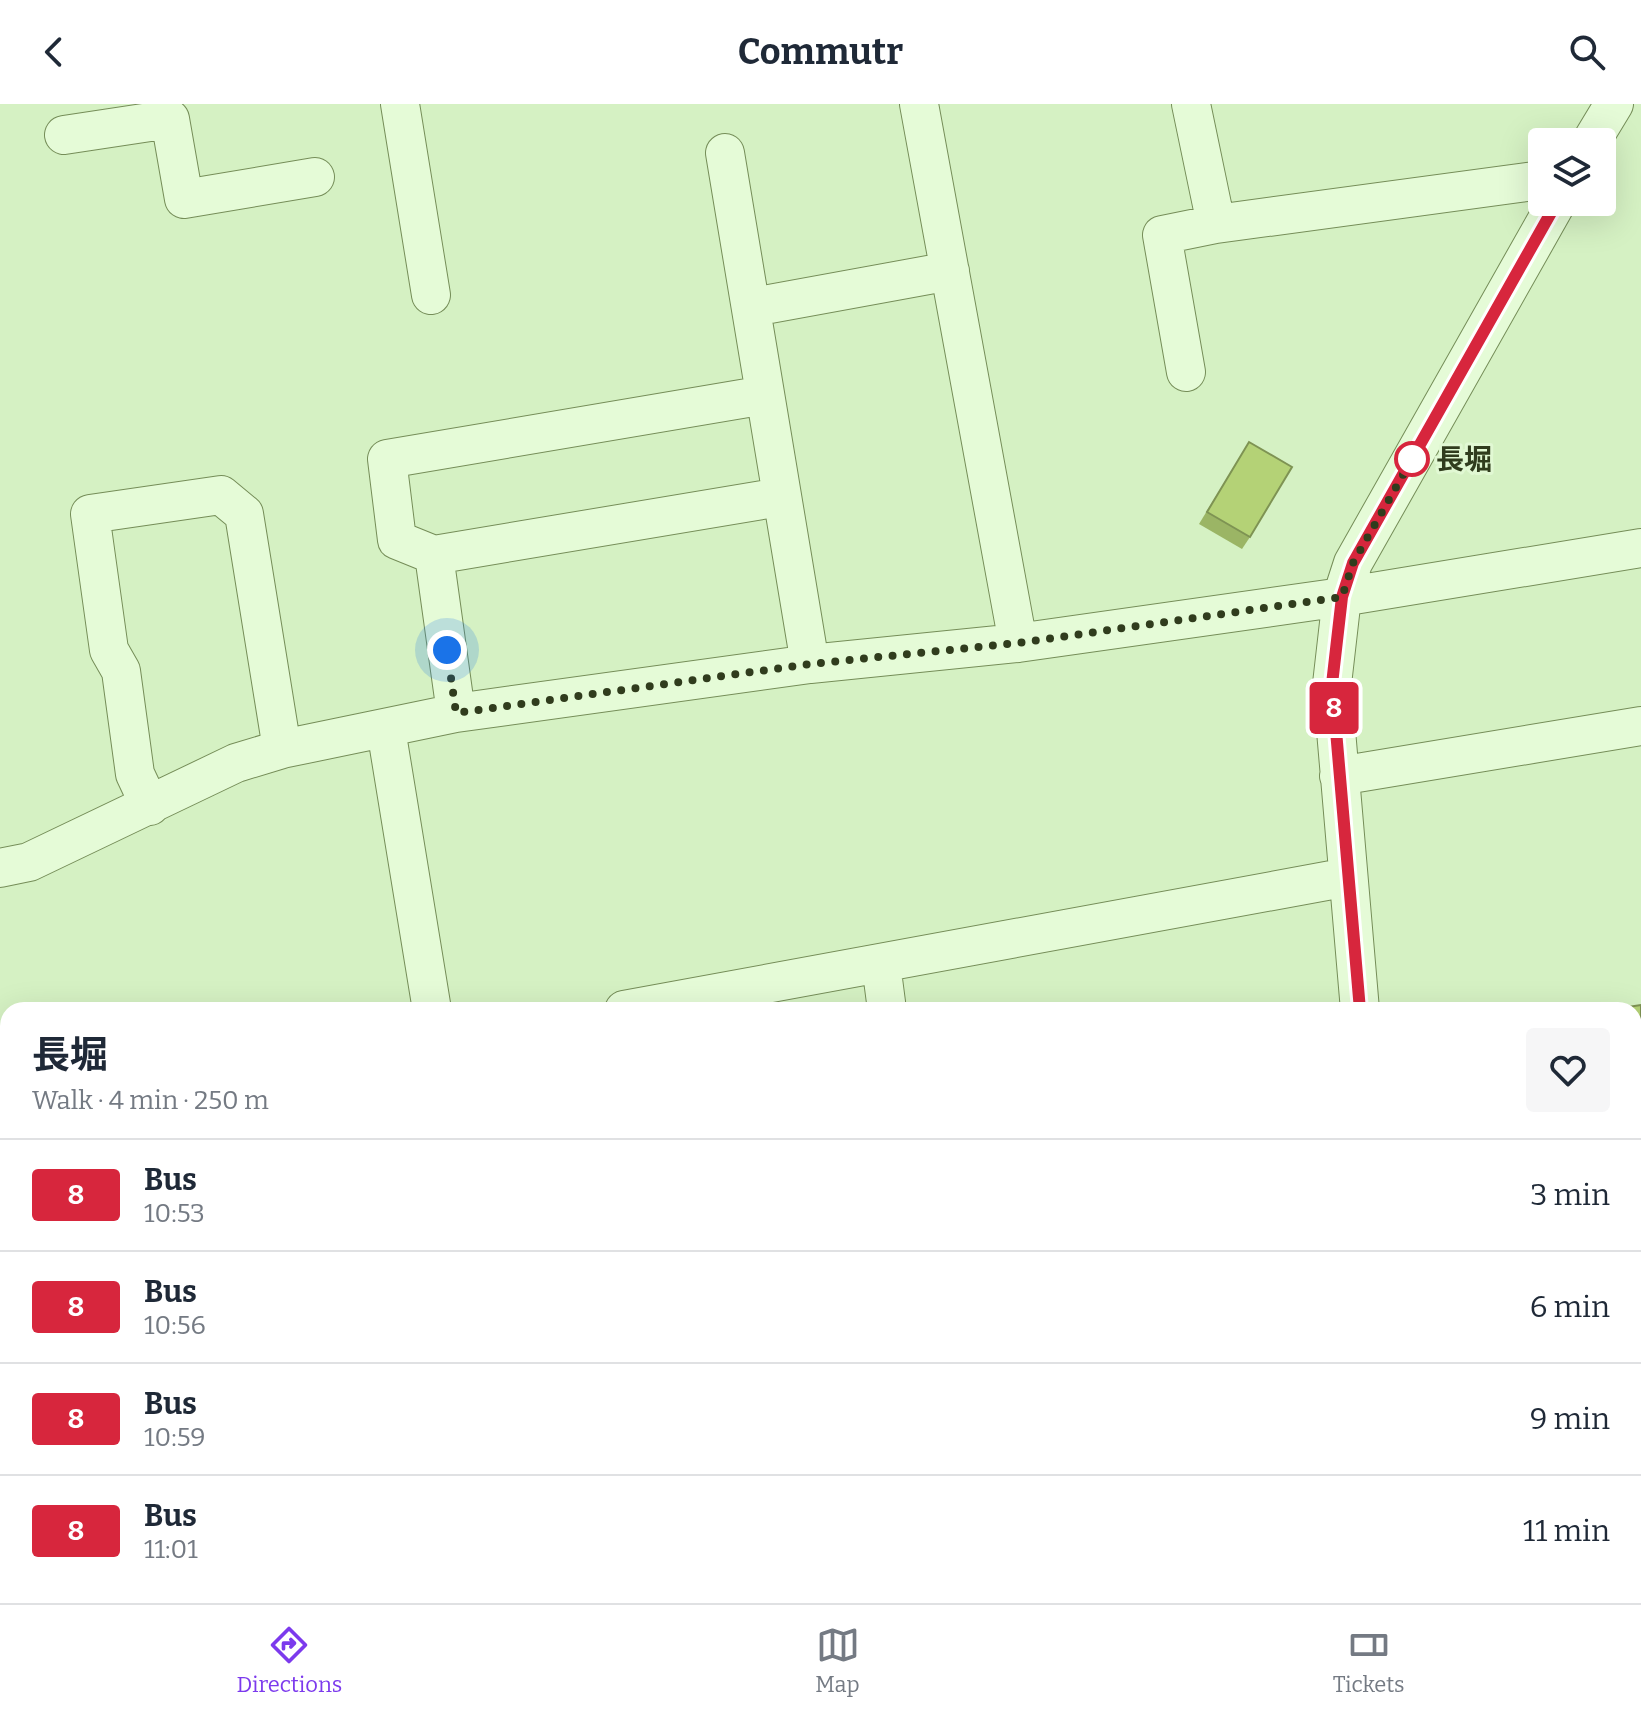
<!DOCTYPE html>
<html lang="en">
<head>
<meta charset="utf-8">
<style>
  :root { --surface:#fff; --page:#f6f6f7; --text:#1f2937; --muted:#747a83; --line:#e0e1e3; --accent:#7c3aed }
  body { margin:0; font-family:Bitter,"Noto Sans JP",serif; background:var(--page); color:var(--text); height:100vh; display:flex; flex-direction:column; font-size:30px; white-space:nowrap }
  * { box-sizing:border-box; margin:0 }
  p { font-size:26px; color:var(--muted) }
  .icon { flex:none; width:44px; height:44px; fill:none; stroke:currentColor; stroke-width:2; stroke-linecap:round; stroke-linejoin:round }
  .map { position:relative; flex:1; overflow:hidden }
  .panel { position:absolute; left:0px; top:898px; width:1642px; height:602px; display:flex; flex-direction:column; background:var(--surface); border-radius:24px 24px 0 0; box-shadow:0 8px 32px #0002 }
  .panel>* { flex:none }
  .badge { padding:0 16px; border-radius:6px; font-size:28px; line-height:52px }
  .tools { position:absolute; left:1528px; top:24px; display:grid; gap:16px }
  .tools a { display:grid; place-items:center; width:88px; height:88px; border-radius:8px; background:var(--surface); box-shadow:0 8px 32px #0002; font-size:40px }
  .you { position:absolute; width:40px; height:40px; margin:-20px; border:6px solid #fff; border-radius:50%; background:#1a73e8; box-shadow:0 0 0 12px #1a73e833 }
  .map>.badge { position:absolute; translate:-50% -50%; box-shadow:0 0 0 4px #fff }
  .round { display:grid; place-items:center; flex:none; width:84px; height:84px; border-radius:8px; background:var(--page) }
  .summary { display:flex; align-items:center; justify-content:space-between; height:136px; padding:0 32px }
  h1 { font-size:38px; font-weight:700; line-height:60px }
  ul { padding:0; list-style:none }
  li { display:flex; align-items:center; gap:24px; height:112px; padding:0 32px; border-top:2px solid var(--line) }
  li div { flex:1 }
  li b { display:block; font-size:30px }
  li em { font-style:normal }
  li .badge { min-width:88px; font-weight:700; text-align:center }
  header { display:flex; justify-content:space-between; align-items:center; height:104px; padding:0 32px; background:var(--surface); font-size:36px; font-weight:700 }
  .tab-bar { display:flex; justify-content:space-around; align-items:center; height:112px; border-top:2px solid var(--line); background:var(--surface); font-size:22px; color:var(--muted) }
  .tab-bar a { display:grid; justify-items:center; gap:4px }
  .tab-bar .current { color:var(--accent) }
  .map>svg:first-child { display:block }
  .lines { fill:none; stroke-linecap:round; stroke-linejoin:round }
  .minor-casing { stroke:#758d58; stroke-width:40 }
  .minor { stroke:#e5fbd7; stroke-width:38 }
  .wall { fill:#9bb565 }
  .shaded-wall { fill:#7e9353 }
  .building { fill:#b4d276; stroke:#7e9353; stroke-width:2 }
  .line-casing { stroke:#fff; stroke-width:18 }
  .line { stroke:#d7263d; stroke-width:12 }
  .walk { stroke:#303c1d; stroke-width:8; stroke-dasharray:0 14.4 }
  .stop-dot { fill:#fff; stroke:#d7263d; stroke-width:4 }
  .labels { text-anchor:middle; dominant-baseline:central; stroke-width:6; stroke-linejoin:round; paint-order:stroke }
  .stop-label { font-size:28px; font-weight:bold; fill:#303c1d; stroke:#e1f8d3; text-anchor:start }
</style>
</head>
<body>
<header><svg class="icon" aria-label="back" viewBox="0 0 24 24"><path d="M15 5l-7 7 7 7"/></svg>Commutr<svg class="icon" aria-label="search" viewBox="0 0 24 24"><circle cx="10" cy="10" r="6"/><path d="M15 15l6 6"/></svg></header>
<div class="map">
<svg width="1641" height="1499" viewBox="0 0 1641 1499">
  <rect width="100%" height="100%" fill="#d5f1c3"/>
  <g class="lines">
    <g class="minor-casing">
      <path id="minor" d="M400,0l31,191
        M919,0l99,539
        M1191,0l25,120
        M64,31l106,-16 14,80 131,-22
        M1591,38l23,-38
        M725,49l85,511
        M753,203l197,-36
        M1186,268l-24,-137 54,-11 326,-44
        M765,291l-378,64 10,81 37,15 346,-58
        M434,451l22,158
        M386,625l46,281
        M1339,672l302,-50
        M150,702l-15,-32 -14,-103 -12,-21 -19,-136 131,-19 23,19 38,235
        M0,764l29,-6 207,-99 46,-14 174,-36 354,-49 208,-21 324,-46 299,-49
        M881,860l6,46
        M624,906l724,-133
        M1360,906l-28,-326 10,-87 11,-34 204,-361
        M0,1222l8,-2
        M188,1492l3,7
        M536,1492l1,7
        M958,1492l1,7
        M993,1492l34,7
        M1429,1492l1,7
        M840,1499l40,-7"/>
    </g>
    <use href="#minor" class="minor"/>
  </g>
  <path class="wall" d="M1249,338l1,95 -8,12 -43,-25z"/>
  <path class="shaded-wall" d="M1641,1039v16l-7,1v-16z"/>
  <path class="building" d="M1249,338l43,25 -42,70 -43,-25z
    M1641,901v138l-7,1v-134h-26z"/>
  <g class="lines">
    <g class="line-casing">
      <path id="line" d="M1360,906l-28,-326 10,-87 11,-34 204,-361"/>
    </g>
    <use href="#line" class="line"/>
    <path class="walk" d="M447,546l9,63 354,-49 208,-21 324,-46 11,-34 63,-111 -4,7"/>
  </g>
  <circle class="stop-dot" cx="1412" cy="355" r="16"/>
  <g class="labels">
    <g class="stop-label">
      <text x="1436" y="355">長堀</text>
    </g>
  </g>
</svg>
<div class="tools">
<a><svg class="icon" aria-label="layers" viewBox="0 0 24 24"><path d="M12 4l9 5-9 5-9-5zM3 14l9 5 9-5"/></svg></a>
</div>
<div class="you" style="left:447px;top:546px"></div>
<b class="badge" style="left:1334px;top:604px;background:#d7263d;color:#fff">8</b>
<section class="panel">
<div class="summary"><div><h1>長堀</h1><p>Walk · 4 min · 250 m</p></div><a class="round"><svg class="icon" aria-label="heart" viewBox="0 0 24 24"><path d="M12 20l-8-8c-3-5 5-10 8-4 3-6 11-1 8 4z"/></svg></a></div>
<ul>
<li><span class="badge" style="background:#d7263d;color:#fff">8</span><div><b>Bus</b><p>10:53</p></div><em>3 min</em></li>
<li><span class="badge" style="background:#d7263d;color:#fff">8</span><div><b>Bus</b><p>10:56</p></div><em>6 min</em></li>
<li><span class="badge" style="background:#d7263d;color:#fff">8</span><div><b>Bus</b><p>10:59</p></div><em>9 min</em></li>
<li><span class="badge" style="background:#d7263d;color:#fff">8</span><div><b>Bus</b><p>11:01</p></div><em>11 min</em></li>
</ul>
</section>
</div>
<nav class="tab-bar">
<a class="current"><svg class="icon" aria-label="directions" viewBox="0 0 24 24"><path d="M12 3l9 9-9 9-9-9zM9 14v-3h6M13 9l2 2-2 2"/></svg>Directions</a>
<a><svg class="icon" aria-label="map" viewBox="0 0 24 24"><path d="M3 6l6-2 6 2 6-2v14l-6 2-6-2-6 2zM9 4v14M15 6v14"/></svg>Map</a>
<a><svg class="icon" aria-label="tickets" viewBox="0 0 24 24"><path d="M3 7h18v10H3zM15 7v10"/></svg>Tickets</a>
</nav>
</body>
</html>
